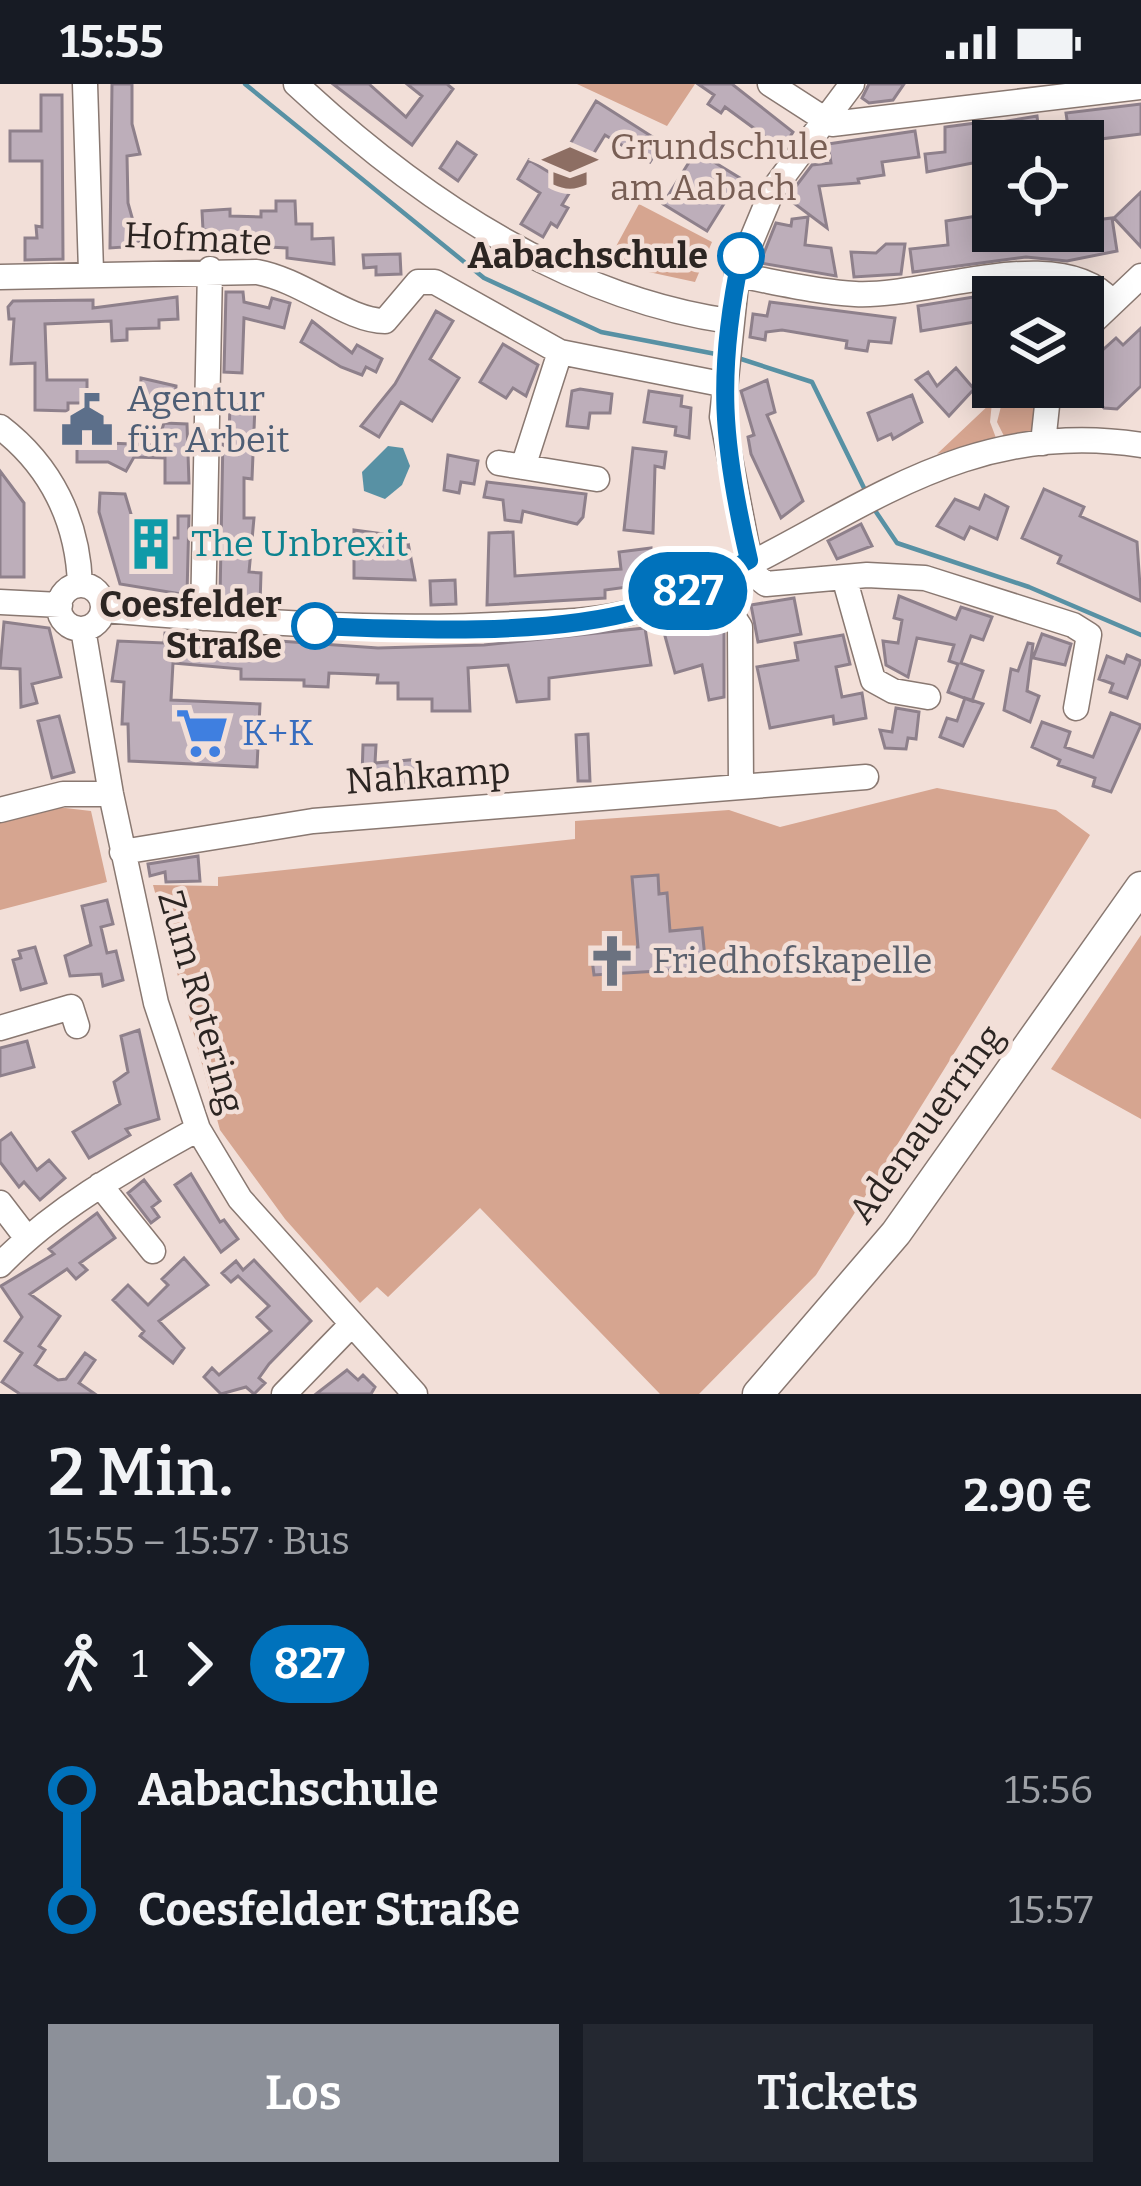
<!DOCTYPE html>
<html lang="de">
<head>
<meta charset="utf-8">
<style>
  :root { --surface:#171b24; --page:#242831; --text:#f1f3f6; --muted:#9ea1a6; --accent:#8c9099 }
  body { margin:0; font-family:Bitter,serif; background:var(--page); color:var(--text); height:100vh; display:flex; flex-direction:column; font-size:45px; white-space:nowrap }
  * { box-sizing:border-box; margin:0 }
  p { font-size:39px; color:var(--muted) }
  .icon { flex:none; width:66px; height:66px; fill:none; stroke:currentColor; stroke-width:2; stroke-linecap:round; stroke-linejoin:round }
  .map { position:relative; height:1310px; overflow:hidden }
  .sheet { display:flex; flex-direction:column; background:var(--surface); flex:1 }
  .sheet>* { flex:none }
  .badge { padding:0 24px; border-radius:39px; font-size:42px; line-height:78px }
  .tools { position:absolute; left:972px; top:36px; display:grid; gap:24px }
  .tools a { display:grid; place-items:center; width:132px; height:132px; border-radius:0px; background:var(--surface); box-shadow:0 6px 30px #0003; font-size:60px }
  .map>.badge { position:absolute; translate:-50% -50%; box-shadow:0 0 0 6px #fff }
  .legs { display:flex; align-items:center; gap:18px; height:132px; padding:0 48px; font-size:39px }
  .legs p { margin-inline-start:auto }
  .summary { display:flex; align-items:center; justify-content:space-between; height:204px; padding:0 48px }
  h1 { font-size:66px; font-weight:600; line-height:90px }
  .button { display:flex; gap:24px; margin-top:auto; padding:24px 48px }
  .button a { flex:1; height:138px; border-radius:0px; background:var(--accent); color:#fff; font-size:48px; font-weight:600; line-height:138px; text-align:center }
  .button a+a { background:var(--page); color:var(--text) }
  ul { padding:0 48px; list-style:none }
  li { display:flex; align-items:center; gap:42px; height:120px; font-size:45px }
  li i { display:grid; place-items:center; width:18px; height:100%; margin:0 15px; background:currentColor }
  li i::after { content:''; width:30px; height:30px; margin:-15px; border:9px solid; border-radius:50%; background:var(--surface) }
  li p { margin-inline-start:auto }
  li:first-child i { background:linear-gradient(#0000 50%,currentColor 0) }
  li:last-child i { background:linear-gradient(currentColor 50%,#0000 0) }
  .status { display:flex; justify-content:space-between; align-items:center; height:84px; padding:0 60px; background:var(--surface); direction:ltr }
  .status svg { height:33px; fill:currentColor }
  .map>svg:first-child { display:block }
  .green { fill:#d6a590 }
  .water { fill:#5891a4 }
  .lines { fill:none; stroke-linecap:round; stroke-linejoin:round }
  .stream { stroke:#5891a4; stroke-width:4.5 }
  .building { fill:#bdaeba; stroke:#8e808b; stroke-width:3 }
  .minor-casing { stroke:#897871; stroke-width:27 }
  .major-casing { stroke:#897871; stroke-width:33 }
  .minor { stroke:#fff; stroke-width:24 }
  .major { stroke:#fff; stroke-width:30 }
  .line-1-casing { stroke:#fff; stroke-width:27 }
  .line-1 { stroke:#0072bc; stroke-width:18 }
  .stop-1-dot { fill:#fff; stroke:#0072bc; stroke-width:6 }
  .labels { text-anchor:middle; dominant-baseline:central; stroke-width:9; stroke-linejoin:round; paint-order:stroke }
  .education-label { font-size:36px; fill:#785e54; stroke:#f2dfd8; text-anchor:start }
  .street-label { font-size:36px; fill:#2c2522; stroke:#f2dfd8 }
  .stop-label { font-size:36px; font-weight:bold; fill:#2c2522; stroke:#f2dfd8; text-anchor:end }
  .service-label { font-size:36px; fill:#4e5e75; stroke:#f2dfd8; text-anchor:start }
  .culture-label { font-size:36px; fill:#0d838f; stroke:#f2dfd8; text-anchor:start }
  .shop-label { font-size:36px; fill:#366cbe; stroke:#f2dfd8; text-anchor:start }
  .worship-label { font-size:36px; fill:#5b616d; stroke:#f2dfd8; text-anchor:start }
</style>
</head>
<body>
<div class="status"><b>15:55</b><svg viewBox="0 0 49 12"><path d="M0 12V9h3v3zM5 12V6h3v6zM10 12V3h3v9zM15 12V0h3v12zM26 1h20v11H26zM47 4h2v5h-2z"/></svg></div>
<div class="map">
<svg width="1141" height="1310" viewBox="0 0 1141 1310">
  <rect width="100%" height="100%" fill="#f2dfd8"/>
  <path class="green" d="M577,0h118l-28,42z
    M639,120l73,38 -17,40 -88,-19z
    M1006,303h36l-10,44 -28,5 -7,-14z
    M992,318l-2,20 6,16 -59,16z
    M937,704l119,22 34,25 -274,440 -117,119h-39l-180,-186 -92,89 -11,-10 -17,16 -75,-84 -65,-89 -67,-245 65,1v-9l357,-38v-18l154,-11 51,17z
    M48,722l43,5 16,71 -107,28v-91z
    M1141,851v184l-90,-50z"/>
  <path class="water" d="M388,362l15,2 7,18 -8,19 -17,14 -21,-8 -2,-19z"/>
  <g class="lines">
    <path class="stream" d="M245,0l239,194 117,54 120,23
      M738,274l74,24 53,108
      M872,422l25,37 132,44 112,48"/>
  </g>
  <path class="building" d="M112,0h20v40l8,30 -13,2 1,47 12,43 -30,2z
    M333,0h36l37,33 16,-21 -15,-12h40l6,5 -41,56z
    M698,0h34l61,48 -11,17 -57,-42 -4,6 -13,-9 6,-9z
    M869,0h35l-11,16 -24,3 -7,-5z
    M41,11h21l1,164 -38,1v-22h12l-1,-12 6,1v-66h-32v-30h31z
    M596,17l66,42 -12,19 -45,-27 -43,70 6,3 -11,19 -6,-4 -8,14 -22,-13 19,-31 -22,-14 11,-19 23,14z
    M1141,20v30l-40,5 -6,10 -12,1v-9h-13l-4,-28z
    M1037,32l3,25h-36l-3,-19z
    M976,39l4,24 13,-2v14l-66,13 -2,-18 20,-2v-25z
    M915,47l4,26 -37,5 2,13 -26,4 1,4 -40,3 8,42 -40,-30 25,-33 19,-2 -3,-19z
    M457,58l19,13 -18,26 -18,-13z
    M696,67l44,27 -33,53 -44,-27z
    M1141,108v55l-27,-29z
    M276,117h19l1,23h16v15l21,-1 1,26 -47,-6v-10l-37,-2v-6l-36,1v-11h-11l-1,-19 28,-2v7l31,1v-6h15z
    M977,132l3,17 103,-2 4,-10 25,-3 5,33 -50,10 -41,-4 -113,15 -3,-23 38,-4 -2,-24z
    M808,133l-3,28 26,3 5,28 -76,-13 16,-40 15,3 1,-7z
    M886,160h19l-4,30 -47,3 -3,-25 25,1z
    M400,170l1,20 -25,1v-8l-12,1 -1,-13z
    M226,208h17l1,10 25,6 3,-10 18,5 -6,25 -40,-10 -2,55 -18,-1z
    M998,209l-5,26 -72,12 -3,-25z
    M177,213l1,22 -19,1v8l-32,1v11l-15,1 -1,-20 -66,3 2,56h40v23h-19v8l-33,-1v-47l-24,1 3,-45h-5l-1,-12 5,-6 80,-1v8z
    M770,218l125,16 -4,25 -22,-2 -2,10 -21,-3 1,-7 -65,-11 -16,2 -1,8 -15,-3 3,-23 14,2z
    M436,227l17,10 -23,38 29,19 -27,43 -31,-19 -22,35 -18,-11 34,-42z
    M312,237l40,32 5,-8 25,14 -6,13 -10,-5 -4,8 -21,-8 -40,-25z
    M1141,244v58l-24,23 -13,-1 -21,-23 15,-16 -3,-12 21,-19 7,7z
    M503,260l35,21 -12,31 -13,-8 -7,10 -26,-16z
    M956,284l18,21 -25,27 -33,-36 12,-8 9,14z
    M141,294l35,8 -1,20 -35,-1z
    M767,296l8,32 -8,3 36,86 -22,17 -30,-64 -3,-17 6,-2 -13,-44z
    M580,305l32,5 -2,19h-20l-2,15 -21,-2 5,-35z
    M649,307l33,5 -1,10 10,2 -2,30 -14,-3 1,-8 -32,-5z
    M912,311l10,27 -29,17 -2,-5 -13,6 -10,-27z
    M230,321h25l-3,74 -8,-1v40h10l-5,54 12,1 -1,32 -40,-7 3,-162h6z
    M164,339l23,1 2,59h-24v-25l-31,-1 -8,14 -18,-9h-31v-36l31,1v16l49,2z
    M633,364l33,4 -2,16 -9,-2 -2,67 -29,-3z
    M448,371l30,6 -4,23 -13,-2 -2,11 -15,-3z
    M0,387l24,32v74h-24z
    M487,398l99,12 -3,23 -6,7 -54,-13 -2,11 -16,-2 -2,-20 -19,-3z
    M1044,405l40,18 -4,9 57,26 4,59 -83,-38 3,-7 -39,-18z
    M100,409l25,1 9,30 13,14h31v-22h11l-2,79 -67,-11 -21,-72z
    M985,411l23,12 -11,32 -27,-12 -6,12 -27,-13 18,-27 24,10z
    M861,440l11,22 -35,13 -9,-18z
    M354,446l53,7 8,43 -61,-2z
    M513,448l2,44 106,-7 -2,-17 32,-4v5l6,-1 3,23 -18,3v7l-37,5v8l-118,7 2,-72z
    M455,496l1,24 -25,1 -1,-24z
    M899,512l57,23 5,-12 31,10 -9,23 -12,-4 -10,27 22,8 -11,30 -24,-9 10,-28 -9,-3 5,-16 -37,-7 -9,39 -22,-12 -3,-24 15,2 4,-23 -8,-2z
    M794,514l7,36 -43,8 -7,-37z
    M714,534l10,14v65l-15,3 -7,-35 -27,8 -13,-48z
    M4,538l45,6 12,49 -29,7 5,19 -16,4 -1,-38 -20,-1z
    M645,544l6,37 -102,13v21l-32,3 -9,-37 -40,3 2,43h-38v-12h-34v-16h-21l1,-8 -49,-2 -1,14 -24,-1v-6l-63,-1v-10l-68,-6 -2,37 89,4 -3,63 -128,-6 -1,-37h-6l2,-42 -12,-1 6,-40 46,2 1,-10 213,15 106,-3z
    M1042,550l29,10 -6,21 -32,-7z
    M843,551l7,29 -14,3 6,30 20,-4 4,25 -32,6 -1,-8 -63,12 -13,-61 41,-7 -3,-17z
    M1028,559l5,1 -6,47 12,5 -9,26 -26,-12 7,-41 7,2z
    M1127,571l14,6 -14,37 -17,-6 3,-8 -14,-5 8,-23 17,7z
    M965,614l18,6 -20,42 -23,-9 7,-19 10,3z
    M896,624l23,4 -3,27 -8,-1 -2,11 -21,-1 -5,-18 12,2z
    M1111,629l30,12 -30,67 -18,-6 2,-8 -37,-13 2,-5 -28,-13 10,-25 28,10 -5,15 28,10z
    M59,632l15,56 -22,6 -14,-57z
    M588,650l2,47h-12l-2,-46z
    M363,661h13l-1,18 46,-4v16h-16l-1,7 -42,-5z
    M198,772l2,25 -34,1 -1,-10 -15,4 -2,-12z
    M658,791l1,19 8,-1 3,38 32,-3 4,40 -112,7 -3,-24 47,-4 -6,-70z
    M107,816l6,24 -12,3 6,26 9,-2 7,29 -20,6 -2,-12 -31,2 -5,-20 26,-11 -9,-39z
    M35,863l11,36 -25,7 -8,-30 8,-2 -2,-7z
    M139,946l20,89 -33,10 4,6 -41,23 -16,-26 47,-28 -6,-22 14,-10 -7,-36z
    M27,957l7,26 -34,9v-28z
    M11,1049l26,37 12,-10 16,18 -25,22 -16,-18 -5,5 -19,-25v-21z
    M191,1090l29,48 4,-2 14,19 -17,13 -46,-67z
    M144,1096l16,21 -8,6 7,10 -8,6 -23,-30z
    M97,1129l18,25 -35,25 7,7 -11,9 -9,-10 -37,25 30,22 -21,30 6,4 -10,15 23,15 8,-1 19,-26 10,7 -16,23 16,11h-75l-18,-12 20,-29 -17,-12 17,-24 -21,-31 53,-32 -5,-5z
    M184,1174l24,27 -49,36 25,27 -11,15 -33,-27 4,-5 -31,-31 15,-15 20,20 20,-20 -6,-6z
    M254,1176l57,61 -42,43 -10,14 6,5 -11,11 -8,-7 -25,7 -17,-17 8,-9 7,7 52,-44 -14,-14 12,-11 -31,-30 -7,6 -9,-9 14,-12 7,9z
    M347,1286l11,10 5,-5 12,12 -4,7h-55z"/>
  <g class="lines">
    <g class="minor-casing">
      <path id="minor" d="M85,0l6,187
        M296,0c120,112 267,213 433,237
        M770,0l62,40 309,-37
        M852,0l-80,107 -35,84 -15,142 30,156 14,11 101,-9 58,3 148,47 16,10 -13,73
        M737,191c39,7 79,17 118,19 73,4 205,-53 257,8
        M0,193l257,-5c45,8 91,49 128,49l33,-39h17l125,70 161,32
        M1083,247l58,-55
        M560,268l-37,115 74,12
        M0,343c51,39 78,94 80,158
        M1043,359l6,-56
        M499,379l24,4
        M844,493l29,103 20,11 35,6
        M710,497l30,46 1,160
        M59 523a22 22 0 1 1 44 0a22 22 0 1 1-44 0Z
        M0,518l60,3
        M103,526c137,11 272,22 410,14 42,-2 85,-2 126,-14 178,-53 294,-198 502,-165
        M203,534l7,-349
        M83,545l28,165 45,209 42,126 42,70 175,195
        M0,726l63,-16h48
        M122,768l191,-31 553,-44
        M0,944l71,-21 6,19
        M100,1101l53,66
        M0,1119l26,34
        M0,1181c56,-58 128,-97 198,-136
        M284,1310l67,-69"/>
    </g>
    <g class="major-casing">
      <path id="major" d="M758,1310l138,-161 245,-346"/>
    </g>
    <use href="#minor" class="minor"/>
    <use href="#major" class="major"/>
  </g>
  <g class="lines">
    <g class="line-1-casing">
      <path id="line-1" d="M315,542c94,4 234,10 324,-16 39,-12 75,-31 110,-50 -27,-116 -33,-186 -8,-304"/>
    </g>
    <use href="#line-1" class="line-1"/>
  </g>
  <defs>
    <g id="school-bare" transform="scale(4.14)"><path d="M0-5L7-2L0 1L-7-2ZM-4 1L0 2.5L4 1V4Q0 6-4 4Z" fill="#8d6e63" stroke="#f2dfd8" stroke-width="2.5" paint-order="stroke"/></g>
    <g id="civic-bare" transform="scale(4.14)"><path d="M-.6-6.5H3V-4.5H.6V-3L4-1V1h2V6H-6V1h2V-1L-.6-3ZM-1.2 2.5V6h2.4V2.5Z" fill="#5c6f8a" stroke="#f2dfd8" stroke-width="2.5" paint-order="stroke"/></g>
    <g id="building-bare" transform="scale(4.14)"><path d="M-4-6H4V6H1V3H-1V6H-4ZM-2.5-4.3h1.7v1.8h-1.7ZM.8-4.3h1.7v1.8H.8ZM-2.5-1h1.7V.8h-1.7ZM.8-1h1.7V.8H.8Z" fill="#0f9aa8" stroke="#f2dfd8" stroke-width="2.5" paint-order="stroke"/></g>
    <g id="supermarket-bare" transform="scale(4.14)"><path d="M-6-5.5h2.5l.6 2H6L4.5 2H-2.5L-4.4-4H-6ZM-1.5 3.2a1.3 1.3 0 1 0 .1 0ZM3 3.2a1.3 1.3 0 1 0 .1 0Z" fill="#3f7fe0" stroke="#f2dfd8" stroke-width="2.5" paint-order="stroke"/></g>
    <g id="church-bare" transform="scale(4.14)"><path d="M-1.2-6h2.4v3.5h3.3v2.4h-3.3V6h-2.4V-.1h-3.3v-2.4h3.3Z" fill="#6b7280" stroke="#f2dfd8" stroke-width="2.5" paint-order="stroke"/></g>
  </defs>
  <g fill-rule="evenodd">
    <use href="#school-bare" x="570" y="84"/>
    <use href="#civic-bare" x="87" y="336"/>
    <use href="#building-bare" x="151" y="460"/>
    <use href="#supermarket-bare" x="202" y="649"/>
    <use href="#church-bare" x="612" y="877"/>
  </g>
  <g class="stop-1-dot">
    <circle cx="741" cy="172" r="21"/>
    <circle cx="315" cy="542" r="21"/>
  </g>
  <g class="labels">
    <g class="education-label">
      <text x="610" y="63">Grundschule<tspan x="610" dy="41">am Aabach</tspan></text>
    </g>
    <g class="street-label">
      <text transform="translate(198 155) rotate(3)">Hofmate</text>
      <text transform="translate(428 692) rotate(-4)">Nahkamp</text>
      <text transform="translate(201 918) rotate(74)">Zum Rotering</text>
      <text transform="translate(926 1040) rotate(-54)">Adenauerring</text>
    </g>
    <g class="stop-label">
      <text x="708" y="172">Aabachschule</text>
      <text x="282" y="521">Coesfelder<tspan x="282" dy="41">Straße</tspan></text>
    </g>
    <g class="service-label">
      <text x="127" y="315">Agentur<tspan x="127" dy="41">für Arbeit</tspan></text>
    </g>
    <g class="culture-label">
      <text x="191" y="460">The Unbrexit</text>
    </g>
    <g class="shop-label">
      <text x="242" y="649">K+K</text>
    </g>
    <g class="worship-label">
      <text x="652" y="877">Friedhofskapelle</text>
    </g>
  </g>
</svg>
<div class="tools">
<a><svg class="icon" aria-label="locate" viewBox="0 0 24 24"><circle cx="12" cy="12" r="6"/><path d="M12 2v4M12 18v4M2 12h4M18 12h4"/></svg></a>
<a><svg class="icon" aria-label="layers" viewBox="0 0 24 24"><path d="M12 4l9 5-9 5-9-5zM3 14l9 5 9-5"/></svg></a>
</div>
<b class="badge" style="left:688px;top:507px;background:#0072bc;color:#fff">827</b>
</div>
<section class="sheet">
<div class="summary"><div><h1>2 Min.</h1><p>15:55 – 15:57 · Bus</p></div><b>2.90 €</b></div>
<div class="legs"><svg class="icon" aria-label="walk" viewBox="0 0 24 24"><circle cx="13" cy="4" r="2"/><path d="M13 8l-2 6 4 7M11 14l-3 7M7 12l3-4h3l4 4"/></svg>1<svg class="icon" aria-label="forward" viewBox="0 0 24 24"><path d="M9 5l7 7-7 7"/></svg><b class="badge" style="background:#0072bc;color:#fff">827</b></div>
<ul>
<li><i style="color:#0072bc"></i><b>Aabachschule</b><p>15:56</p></li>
<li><i style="color:#0072bc"></i><b>Coesfelder Straße</b><p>15:57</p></li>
</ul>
<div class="button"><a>Los</a><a>Tickets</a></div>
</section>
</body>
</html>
